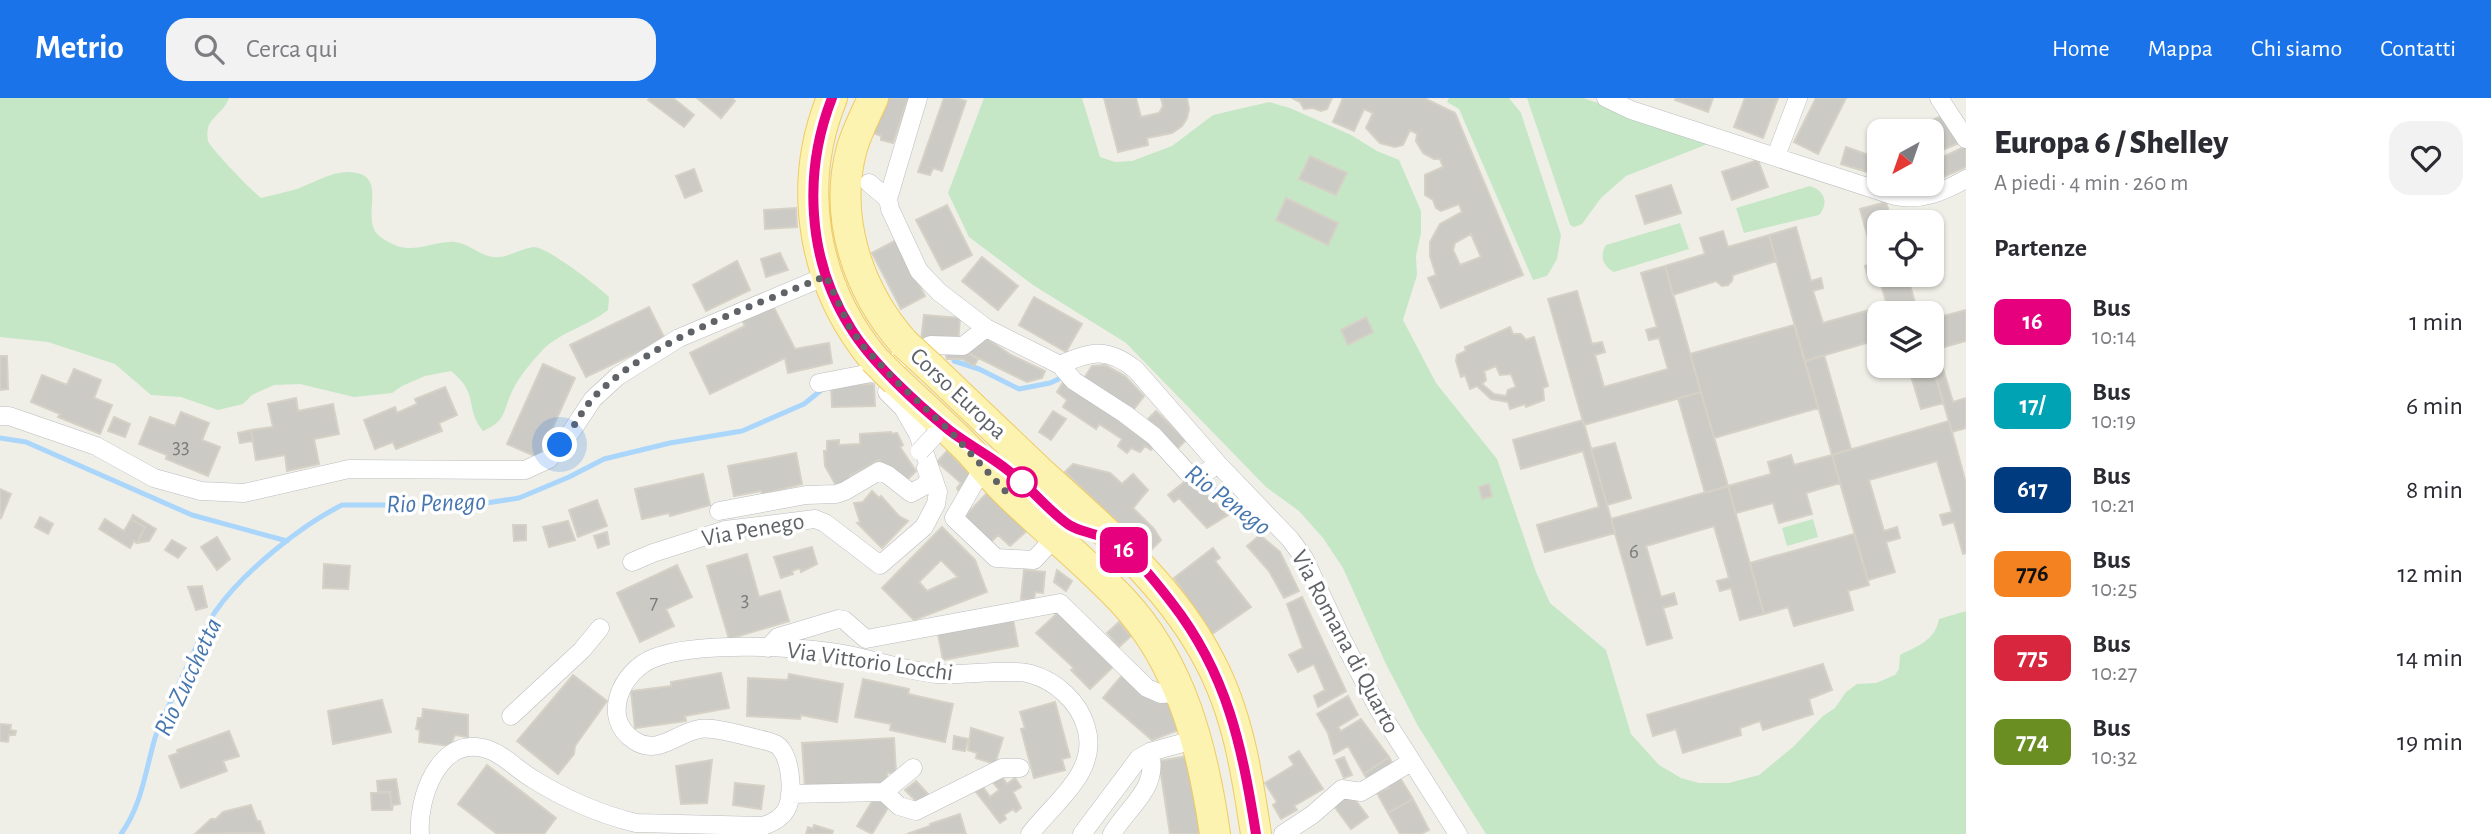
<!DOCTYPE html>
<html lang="it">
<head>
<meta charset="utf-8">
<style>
  :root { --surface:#fff; --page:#f2f2f3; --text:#2b2b33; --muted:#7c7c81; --accent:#1a73e8 }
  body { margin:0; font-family:"Alegreya Sans",sans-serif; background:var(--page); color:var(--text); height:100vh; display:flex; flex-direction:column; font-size:26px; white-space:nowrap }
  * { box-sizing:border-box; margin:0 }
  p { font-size:23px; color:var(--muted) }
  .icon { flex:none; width:38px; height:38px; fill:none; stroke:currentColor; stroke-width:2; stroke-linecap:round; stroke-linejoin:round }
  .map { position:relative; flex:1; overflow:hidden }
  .side { display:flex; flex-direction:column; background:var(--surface); width:525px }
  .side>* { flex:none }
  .badge { padding:0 14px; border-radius:10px; font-size:24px; line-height:46px }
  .needle { width:46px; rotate:220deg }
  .tools { position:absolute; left:1867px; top:21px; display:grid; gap:14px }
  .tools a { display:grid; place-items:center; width:77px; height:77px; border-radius:14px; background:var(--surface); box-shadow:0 2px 5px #0004; font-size:35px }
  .you { position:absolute; width:35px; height:35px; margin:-18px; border:5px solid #fff; border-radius:50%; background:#1a73e8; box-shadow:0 0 0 10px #1a73e833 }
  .map>.badge { position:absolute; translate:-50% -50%; box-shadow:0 0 0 4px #fff }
  h2 { padding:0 28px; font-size:26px; line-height:63px }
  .round { display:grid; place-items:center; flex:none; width:74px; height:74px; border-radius:21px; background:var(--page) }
  .headline { display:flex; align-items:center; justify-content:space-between; height:119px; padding:0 28px }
  h1 { font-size:33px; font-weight:800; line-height:52px }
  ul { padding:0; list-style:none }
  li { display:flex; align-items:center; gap:21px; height:84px; padding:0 28px }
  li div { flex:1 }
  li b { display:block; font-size:26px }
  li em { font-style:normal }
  li .badge { min-width:77px; font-weight:700; text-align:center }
  header { display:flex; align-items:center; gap:42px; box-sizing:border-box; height:98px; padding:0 35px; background:var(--accent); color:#fff }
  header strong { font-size:33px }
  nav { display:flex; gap:38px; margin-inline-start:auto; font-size:24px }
  .search { width:490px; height:63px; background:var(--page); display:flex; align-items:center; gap:18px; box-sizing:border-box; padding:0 24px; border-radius:21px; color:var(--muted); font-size:26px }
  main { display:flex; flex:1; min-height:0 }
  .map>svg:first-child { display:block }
  .green { fill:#c5e7c6 }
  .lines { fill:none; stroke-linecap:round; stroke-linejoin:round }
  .stream { stroke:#abd6fc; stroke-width:5 }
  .building { fill:#cccac4; stroke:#d5d1c6; stroke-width:2; fill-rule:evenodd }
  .street-casing { stroke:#b9bcc0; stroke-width:19 }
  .primary-casing { stroke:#eecb63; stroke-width:32 }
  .street { stroke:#fff; stroke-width:18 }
  .primary { stroke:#fdf3b0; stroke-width:30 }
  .street-bridge-casing { stroke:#b9bcc0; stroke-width:19; stroke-linecap:butt }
  .primary-bridge-casing { stroke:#eecb63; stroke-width:32; stroke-linecap:butt }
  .street-bridge { stroke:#fff; stroke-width:18 }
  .primary-bridge { stroke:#fdf3b0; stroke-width:30 }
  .line-casing { stroke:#fff; stroke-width:16 }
  .line { stroke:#e6007e; stroke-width:10 }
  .walk { stroke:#5f6267; stroke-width:7; stroke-dasharray:0 12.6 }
  .stop-dot { fill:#fff; stroke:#e6007e; stroke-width:3.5 }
  .labels { text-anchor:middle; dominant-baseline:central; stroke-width:7; stroke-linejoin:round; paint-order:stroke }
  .number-label { font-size:21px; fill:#7a7c7e }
  .street-label { font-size:24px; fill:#5f6267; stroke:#fff }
  .water-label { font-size:26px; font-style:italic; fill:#4776af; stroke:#fff }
</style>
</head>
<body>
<header>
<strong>Metrio</strong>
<div class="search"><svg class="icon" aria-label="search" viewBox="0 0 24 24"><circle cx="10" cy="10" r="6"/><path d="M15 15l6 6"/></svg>Cerca qui</div>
<nav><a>Home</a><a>Mappa</a><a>Chi siamo</a><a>Contatti</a></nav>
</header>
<main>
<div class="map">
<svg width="1966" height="736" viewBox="0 0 1966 736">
  <rect width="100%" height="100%" fill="#f0efe7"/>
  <path class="green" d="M0,0h229c-4,12 -14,16 -20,27 -2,4 -2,11 -1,16 3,8 45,51 53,57 12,-3 25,-6 36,-9 16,-6 34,-17 51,-17 41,1 15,39 27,59 3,6 15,12 22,15 19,6 33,-3 52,-4 17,-2 28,13 44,15 14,2 28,-9 41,-10 13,0 64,39 75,50l-1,13c-21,17 -52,23 -69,44 -10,11 -23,27 -28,40 -9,20 -5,27 -28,37 -19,-23 -3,-37 -32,-60l-26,5 -23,10 -10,7 -38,4 -54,-13 -26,1 -22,10 -9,9 -25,6 -37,-13 -30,-2 -36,-31 -67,-22 -48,-5z
    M984,0h98l18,59 15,5 17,-1 40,-15 41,-31 56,-13 21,6 61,27 26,16 22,9 22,51v22l-5,23 1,19 -14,45 33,63 61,76 39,113 14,31 56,47 25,84 28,31 22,13 18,5h30l30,-8 34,-28 30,-31 12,-8 11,-16 11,-8 19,-1 19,-8 4,-6 1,-14c17,-9 35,-14 39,-36l27,-8v223h-480l-68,-108 -33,-64 -42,-94 -20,-30 -24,-27 -33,-24 -140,-144 -93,-58 -64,-48 -21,-44z
    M1449,0h60l12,15 40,122 -4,24 -10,17 -14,4 -74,-171 -12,-7z
    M1527,0h56l130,44 -87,34 -25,22 -19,26 -8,3 -4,-2z
    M1810,88c15,5 19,17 9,29l-75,18 -8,-25z
    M1680,125l9,26 -75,23c-11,-6 -15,-16 -8,-27z
    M1813,421l5,18 -31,9 -5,-18z"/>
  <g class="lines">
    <path class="stream" d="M954,263l25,8 40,20 31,-6 15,-7
      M0,340l26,4 166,73 95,26
      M1202,383l56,36
      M121,736c21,-29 24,-62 34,-96 6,-18 16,-36 24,-54 11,-24 22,-50 36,-72 27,-39 85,-86 127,-107h131l46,-7 50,-21 35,-18 66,-16 72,-12 62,-27 20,-16"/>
  </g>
  <path class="building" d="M650,0h23l21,17 -10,12 -36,-27z
    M697,0h35l3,3 -14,17z
    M886,0h22l-15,45 -12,-3v-4l-8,-3z
    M944,0h12l10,3 -24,70 -9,-3 -3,7 -12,-3z
    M1104,0h32l5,19 18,-4 4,-7 -2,-8h26l2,11 -2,9 -5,8 -10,7 -25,5 1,7 -30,7z
    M1292,0h40l-5,11 -6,2 -8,-3 -9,1 -4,-7z
    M1343,0h81l31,15 68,162 -82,33 -13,-30 8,-3 -6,-19v-14l10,-18 22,-12 -3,-8 -18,7 -5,-3 -3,-8 -8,-5v-20l18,-8 -3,-8h-6l-11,-6 -7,-12 1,-7 -7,-4 -7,15 -8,2 -15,-4 -14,-15 7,-15 -9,-4 -10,22 -21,-9zM1471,136l10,23 -21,8 -7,-15 2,-7z
    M1676,0h37l-5,14 -33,-12z
    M1745,0h33l-15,40 -29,-11z
    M1816,0h30l-28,56 -24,-12z
    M1942,18l22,25 -29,12 -3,-7v-15h-5l-3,-8z
    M1966,48v21l-34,15v-20z
    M1846,49l34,12v17l-39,-12z
    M1310,58l37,17 -11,22 -37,-16z
    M1758,62l10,27 -36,13 -10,-28z
    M694,71l8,22 -17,7 -9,-22z
    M1671,87l10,28 -36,11 -9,-28z
    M1286,100l52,25 -10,22 -52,-25z
    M1886,104l6,20h-12v53h27l11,38h-38v26l-75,22 -36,-126 27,-8 15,54 10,-3 2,10 -10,3 10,32 64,-18 -9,-31 -10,3 -3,-11 10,-3 -15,-54z
    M947,107l25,50 -30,15 -26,-50z
    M796,110l1,19 -32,2 -1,-19z
    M1723,133l5,16 41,-12 7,26 -43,14 -1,6 -4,4 -6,1 -6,-5 -43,14 -8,-29 40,-12 -5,-16z
    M896,142l29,56 -24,13 -29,-56z
    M780,155l8,17 -22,7 -5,-18z
    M982,159l36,29 -20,24 -36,-29z
    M737,163l13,29 -44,21 -13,-26z
    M1665,168l36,126 -117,33 -36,-126 29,-8 15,53 10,-2 3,10 -10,3 9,32 64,-18 -9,-31 -10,2 -3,-10 11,-3 -16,-54z
    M1034,199l48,27 -16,28 -47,-27z
    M772,206l23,45 34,-6 3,20 -44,10 -3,-15 -75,36 -20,-41 55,-27 -4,-8z
    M649,209l16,32 -79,38 -16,-32z
    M1966,212v31l-29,8 16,53 13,-4v30l-14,4 -20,-69v-44z
    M924,217l36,3 -2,26 -37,-3z
    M1366,219l7,15 -25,13 -7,-15z
    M1794,227l24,83 -104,30 -24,-84z
    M1510,229l3,7h8l5,6 8,-3 14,49 -5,2 1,12 -18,7 -1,-3 -15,5 -2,-7 -17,-3 -14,-13 -7,3 -5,-14 -4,2 -5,-16 1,-6 9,-4 -1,-4zM1496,268l4,9 11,-1 5,13 -8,3 -2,6 -12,-2 -12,-10 4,-4 -2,-9z
    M983,238l28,19 34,16 -3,7 -15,4 -63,-31z
    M964,253l14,8 -4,7 -12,-7h-15l-2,-7z
    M1824,257l27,94 -19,6 -27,-94z
    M0,258h7l1,33 -8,1z
    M1932,265l11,40 -22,6 -13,-43h24z
    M543,266l32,14 -36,80 -32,-14z
    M1105,267l20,11 19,20 -10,13 -51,-29 9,-14z
    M74,271l27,11 -7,18 18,7 -12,29 -42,-17 2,-3 -29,-12 11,-27 25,10z
    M1065,281l92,65 -6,6 -6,-4 -5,6 -9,-4 -4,5 -9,-7 4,-7 -23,-15 -3,5 -33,-22 4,-7 -10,-8z
    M874,286l1,22 -43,1 -1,-22z
    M445,289l12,28 -18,8 3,8 -46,18 -3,-7 -18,7 -11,-29 31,-13 2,6 20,-9 -2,-5z
    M1701,294l27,94 -23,7 -27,-95z
    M296,300l2,13 35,-7 6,30 -25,5 5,25 -32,7 -2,-16 -29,5 -5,-30 22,-3 -5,-23z
    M1053,313l13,8 -15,21 -12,-8z
    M1156,313l30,29 -11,11 -30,-29z
    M181,314l28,11 -7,17 18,7 -12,29 -42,-17 1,-4 -28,-11 11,-27 25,9z
    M114,319l16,7 -5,13 -17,-6z
    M1583,322l32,113 -70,19 -8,-27 62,-18 -16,-56 -62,18 -8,-29z
    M1949,323l17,62v70l-3,1 -9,-32 -11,3 -3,-10 12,-3 -15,-51 -68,19 15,51 13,-4 3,11 -14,4 9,30 -27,8 -36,-125z
    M251,332l2,11 -13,2 -2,-10z
    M891,334l1,2 5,-1 6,12 -3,2 16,24 -11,11 -21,-19 -3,1 -2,-4 -29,16 1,2 -14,9 -12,-21 -1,-15h3v-10l12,-1v5l21,-1v-10z
    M1615,345l16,55 -24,7 -16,-56z
    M947,353l25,24 -14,15 -1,-2 4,-5 -24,-21z
    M796,355l6,31 -40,10 -1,-3 -27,5 -6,-30z
    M1791,357l3,10 38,-10 8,28 -34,10 6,21 -33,9 -6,-20 -37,10 -8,-27 43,-12 -3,-12z
    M1073,366l37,9 12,11 11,-10 15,16 -15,18 21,21 7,11 -12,12 -84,-80z
    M703,376l7,31 -40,11 -1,-3 -27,6 -7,-30z
    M1189,380l39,37 -21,13 -28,-30 -5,4 -6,-7z
    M1489,386l3,12 -10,3 -3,-12z
    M1728,388l36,128 -24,6 -9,-32 -11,3 -3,-10 12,-3 -15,-52 -68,20 15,51 13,-4 3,11 -14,4 9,30 -25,7 -36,-126z
    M0,391l11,5 -10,24 -1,-1z
    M872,393l7,7 2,-2 18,20 9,5 -26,27 -25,-25 3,-1 -6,-19 9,-1z
    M989,393l40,38 -19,17 -12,-11 -8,8 -27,-25z
    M597,402l10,26 -29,11 -9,-27z
    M133,417l23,14 -7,12 -12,2 8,-16 -14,-8z
    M40,419l13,7 -5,10 -13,-7z
    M105,421l19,12 7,-12 14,8 -8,16 -3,-2 -4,7 -31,-19z
    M568,423l7,19 -26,7 -6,-20z
    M513,427h13v15l-12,1z
    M942,429l33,33 12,32 -73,28 -32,-32zM941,462l17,17 -31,14 -8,-9z
    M607,434l2,12 -11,4 -4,-12z
    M1854,436l15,51 -21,6 5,19 -59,16 -6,-19 -24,7 -14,-51z
    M1260,437l20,17 19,39 -15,7 -15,-27 -22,-25z
    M217,439l13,22 -13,11 -16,-23z
    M172,442l14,8 -8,10 -13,-8z
    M812,449l5,17 -16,8 -1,-4 -8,3 1,3 -12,4 -7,-21z
    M1213,450l7,10 -5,3 36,46 -39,27 -38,-56z
    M747,456l12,43 21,-6 9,30 -60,18 -22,-73z
    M324,466l26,2 -2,23 -25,-1z
    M677,467l15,32 -26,12 8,17 -34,16 -23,-49z
    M1024,472l21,2 -2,21 -8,-1 -1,8 -13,-1z
    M1057,472l15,11 -6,10 -12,-9z
    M202,488l5,21 -11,3 -8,-23z
    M1302,499l44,94 -28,16 -4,-11 11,-6 -11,-26 -16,8 -9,-17 14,-7 -16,-44z
    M1062,511l53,56 -25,24 -19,-19 3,-2 -38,-35z
    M1012,516l6,32 -75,14 -6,-31z
    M1119,524l12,14 -12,11 -12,-14z
    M1823,566l9,26 -23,9 4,15 -50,16 -3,-9 -20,7 1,7 -58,18 -7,-24 -23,7 -6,-21z
    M721,575l8,35 -44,8 1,5 -51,7 -4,-37 40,-5v-4z
    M1124,575l35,30 11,-5 14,30 -32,12 -49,-42z
    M789,576l54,10 -6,38 -36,-7 -1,4 -53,-3 1,-38 40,2z
    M573,577l34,26 -32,45 -1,8 -16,20 -41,-33z
    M863,581l46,10 -1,5 45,10 -8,38 -55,-12 1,-6 -36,-7z
    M1348,598l10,19 -20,12 3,4 20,-12 28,38 -25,17 -16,-28 -14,8 -6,-21 -11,-19z
    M382,602l9,32 -58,12 -5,-33z
    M1055,604l15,55 -8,2 3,11 -31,8 -13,-49 4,-1 -5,-16z
    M423,611l45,6v22l-13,-2 -5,11 -31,-4 1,-12 -4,-1 2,-11h4z
    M0,626l11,1 -1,5 6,1 -1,4h-6l-1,7 -8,-1z
    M971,630l32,10 -8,26 -19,-6 1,-5 -9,-3z
    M229,633l10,25 -16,5 4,10 -46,17 -12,-32 9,-3 -1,-3z
    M954,638l14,3 -3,12 -12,-2z
    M894,640l2,35h-9v11l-82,4 -3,-45z
    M1299,653l24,38 -29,17 3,4 -16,9 -8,-14 4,-3 -12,-19 29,-18 -5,-8z
    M1194,657l7,79h-31l-11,-73z
    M1344,659l8,18 -8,3 -8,-18z
    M1389,659l6,11 -24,16 -7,-10z
    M712,662l-5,43 -26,1 -5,-38z
    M487,667l69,53 -12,16h-47l-39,-30z
    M1397,675l16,26 -25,14 -11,-20 12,-5 -4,-8z
    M1000,676l7,10 8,-6 6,9 -8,5 8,16 -5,4 -3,-3 -9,6 2,4 -6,4 -24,-31 7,-5 7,10 9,-7 -8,-10z
    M396,681l4,25 -7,1 -1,5 -2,-18h-12l-1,-11z
    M916,683l12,13 -7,7 -6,-1 -10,-10z
    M735,685l29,3 -3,23 -28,-4z
    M390,694l2,18h-20l-1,-17z
    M1351,696l17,23 -17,12 -17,-23z
    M876,697l15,8 -19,31 -15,-8z
    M1413,701l16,31 -8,4h-21l-12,-21z
    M251,707l6,16h3l4,12 -69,1 16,-15h5l7,-7z
    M960,716l6,20h-59l23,-8v-2z
    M814,727l19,6 -1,3h-26l2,-7 5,2z"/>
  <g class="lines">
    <g class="street-casing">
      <path id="street" d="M918,0l-30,101 2,10 29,62 20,21 47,36 74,37 14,16 51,33 29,22 34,37 11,4 19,-13
        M1606,0l25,12 264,86c26,5 48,-4 71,-17
        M1939,0l27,41
        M1776,58l22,-58
        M869,85l19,16
        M1060,267c31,-14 48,-18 76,5l82,94 72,75 14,19 38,81 37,71 79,124
        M819,285l52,-10 60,-28 32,1 23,-18
        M0,318h9l87,30 58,32 47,13 43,2 105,-24 176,1 24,-11 22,-27 22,-33 25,-23 61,-38 147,-62
        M984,368l-30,52 42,40 38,2 22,-24
        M719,413l87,-16 30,-1 9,-3 34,-20 9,4 23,18 15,-8 3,-9 -3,-8
        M632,464l21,-9 72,-23 90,-11 10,4 55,42 44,-38 12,-23 2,-12 -20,-58 -15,-26 -16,-16
        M768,550l10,-11 60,-18 6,1 22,19 194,-36 87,85 14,6 15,-1 6,2
        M511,618l71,-66 18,-22
        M884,694l15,14 17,5 86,-43h18
        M790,696l94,-2 29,-24
        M420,736c-3,-35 19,-97 63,-86 19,4 34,22 50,31 32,20 66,35 103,44l127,3c9,-3 18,-7 23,-16 8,-14 5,-48 -5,-61 -3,-5 -8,-6 -14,-8 -15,-3 -54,-15 -67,-12 -22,3 -42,27 -65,12 -36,-23 -13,-71 19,-83 43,-17 149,-12 195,-3 29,6 58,16 88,19 26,2 72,-6 94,0 25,7 48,28 55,53 14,45 -33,76 -56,107
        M1082,736l57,-76 11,-6 47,-13
        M1112,736c17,-29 47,-45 38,-82
        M1283,736l29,-19 30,-26 19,3 50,-30"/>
    </g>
    <g class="primary-casing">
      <path id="primary" d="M832,0c-36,89 -19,187 42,261
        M873,0c-7,16 -16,33 -21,50 -19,69 6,143 52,195
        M930,269c36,34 72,69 108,103 62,57 132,114 171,190 29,54 38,114 47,174
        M896,283c25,23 50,46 74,70 13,14 25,30 39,43 37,36 77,68 113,106 60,64 81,150 93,234"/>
    </g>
    <use href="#street" class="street"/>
    <use href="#primary" class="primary"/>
    <g class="street-bridge-casing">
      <path id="street-bridge" d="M920,353l14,-15"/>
    </g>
    <g class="primary-bridge-casing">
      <path id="primary-bridge" d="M904,245l26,24
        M874,261l22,22"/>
    </g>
    <use href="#street-bridge" class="street-bridge"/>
    <use href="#primary-bridge" class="primary-bridge"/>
  </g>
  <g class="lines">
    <g class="line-casing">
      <path id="line" d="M832,0c-29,74 -25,161 18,229 21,35 67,77 99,103 19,15 42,26 61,42 20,15 35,35 55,50 14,12 38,11 53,22 17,12 41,42 54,59 56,72 70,144 84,231"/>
    </g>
    <use href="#line" class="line"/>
    <path class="walk" d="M560,347c13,-15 21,-34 34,-48 56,-58 158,-90 232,-121l24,52 14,19 32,34 55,51 56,61 15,-11"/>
  </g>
  <circle class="stop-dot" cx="1022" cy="384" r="14"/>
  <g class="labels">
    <g class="number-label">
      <text x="181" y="348">33</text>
      <text x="1634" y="453">6</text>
      <text x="745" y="501">3</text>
      <text x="654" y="504">7</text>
    </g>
    <g class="street-label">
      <text transform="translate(958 296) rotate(43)">Corso Europa</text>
      <text transform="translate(753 432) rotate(-10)">Via Penego</text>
      <text transform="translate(1345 544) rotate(62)">Via Romana di Quarto</text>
      <text transform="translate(870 564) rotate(8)">Via Vittorio Locchi</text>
    </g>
    <g class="water-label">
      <text transform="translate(1228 402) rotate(37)">Rio Penego</text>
      <text transform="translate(436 405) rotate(-2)">Rio Penego</text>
      <text transform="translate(188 579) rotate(-65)">Rio Zucchetta</text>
    </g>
  </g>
</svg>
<div class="tools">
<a><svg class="needle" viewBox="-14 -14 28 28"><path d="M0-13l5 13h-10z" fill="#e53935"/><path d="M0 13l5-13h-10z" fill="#7c7c81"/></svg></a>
<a><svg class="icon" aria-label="locate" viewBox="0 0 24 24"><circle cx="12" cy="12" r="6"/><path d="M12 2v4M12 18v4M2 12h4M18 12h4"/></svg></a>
<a><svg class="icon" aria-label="layers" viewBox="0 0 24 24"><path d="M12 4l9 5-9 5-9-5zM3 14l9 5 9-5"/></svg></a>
</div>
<div class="you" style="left:560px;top:347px"></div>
<b class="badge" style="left:1124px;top:452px;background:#e6007e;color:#fff">16</b>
</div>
<section class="side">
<div class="headline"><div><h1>Europa 6 / Shelley</h1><p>A piedi · 4 min · 260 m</p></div><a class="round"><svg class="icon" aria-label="heart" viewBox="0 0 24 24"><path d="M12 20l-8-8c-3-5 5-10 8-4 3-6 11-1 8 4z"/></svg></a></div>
<h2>Partenze</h2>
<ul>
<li><span class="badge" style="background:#e6007e;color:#fff">16</span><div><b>Bus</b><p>10:14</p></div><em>1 min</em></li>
<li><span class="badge" style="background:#00a3b4;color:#fff">17/</span><div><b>Bus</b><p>10:19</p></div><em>6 min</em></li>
<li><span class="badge" style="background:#003b80;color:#fff">617</span><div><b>Bus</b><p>10:21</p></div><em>8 min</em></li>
<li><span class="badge" style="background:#f58220;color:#111">776</span><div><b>Bus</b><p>10:25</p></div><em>12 min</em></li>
<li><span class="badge" style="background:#d7263d;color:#fff">775</span><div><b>Bus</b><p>10:27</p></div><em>14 min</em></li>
<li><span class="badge" style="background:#6b8e23;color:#fff">774</span><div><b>Bus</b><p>10:32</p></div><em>19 min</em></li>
</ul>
</section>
</main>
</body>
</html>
